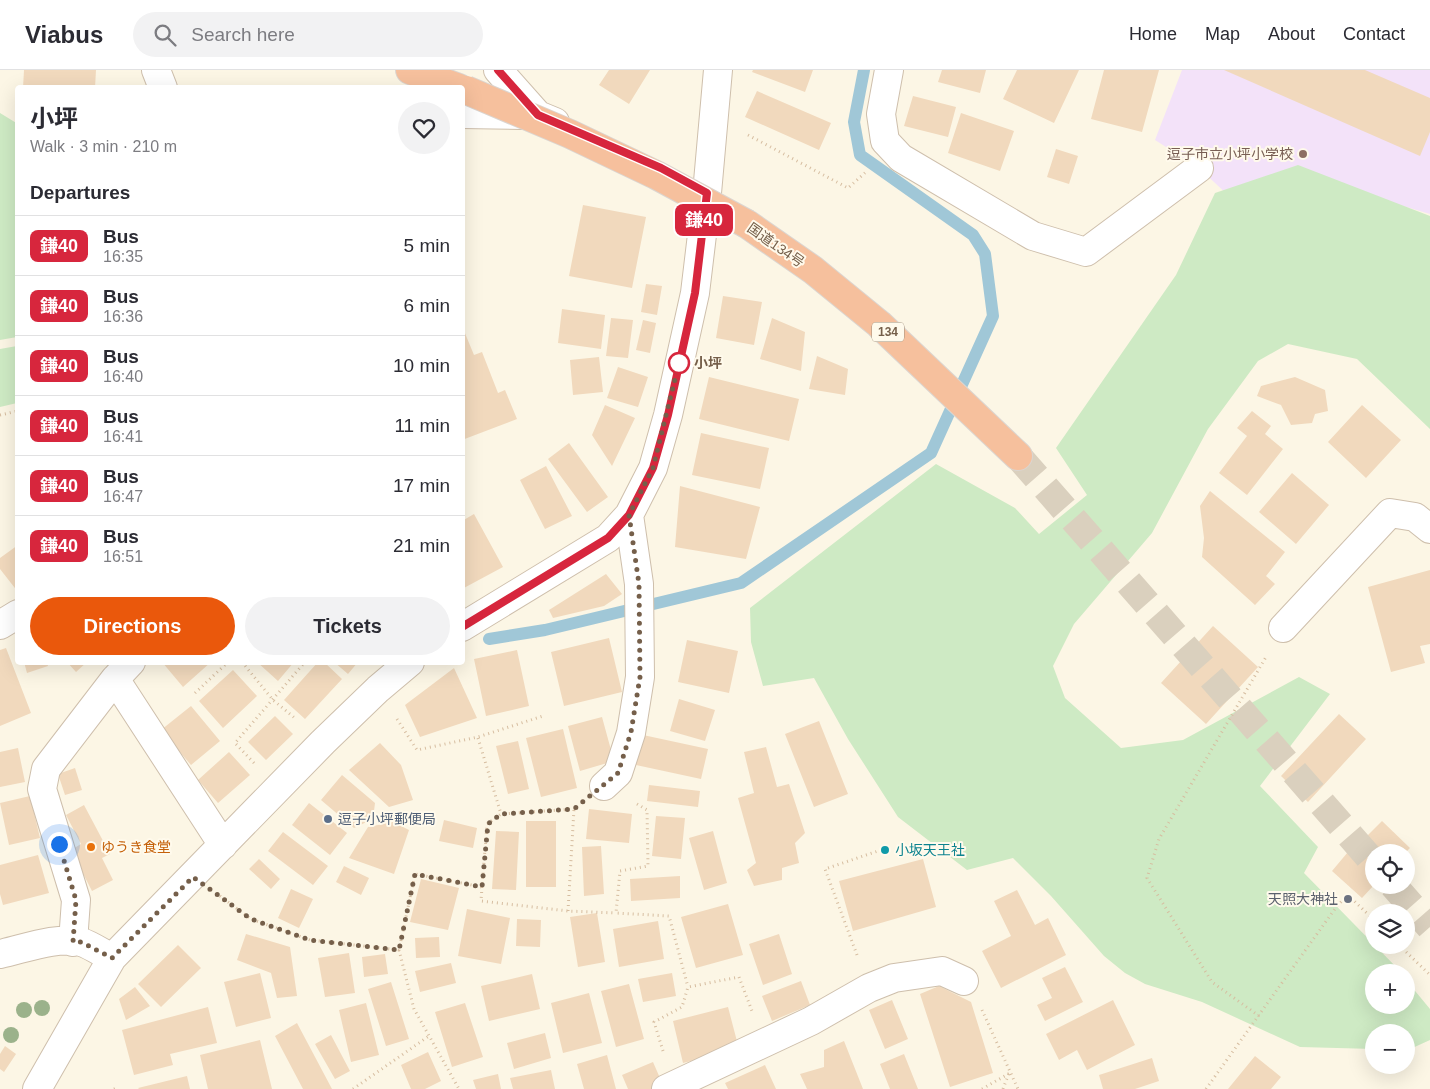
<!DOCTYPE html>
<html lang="en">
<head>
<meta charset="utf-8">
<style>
  :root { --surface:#fff; --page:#f2f2f3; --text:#2b2b33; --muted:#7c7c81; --line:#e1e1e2; --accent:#ea580c }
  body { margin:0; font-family:Arial,"Noto Sans JP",sans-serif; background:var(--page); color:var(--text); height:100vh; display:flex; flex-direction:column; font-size:19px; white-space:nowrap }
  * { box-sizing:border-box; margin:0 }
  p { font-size:16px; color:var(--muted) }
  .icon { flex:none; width:28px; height:28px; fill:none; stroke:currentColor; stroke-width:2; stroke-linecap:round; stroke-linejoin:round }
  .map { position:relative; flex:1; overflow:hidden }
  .panel { position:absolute; left:15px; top:15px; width:450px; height:580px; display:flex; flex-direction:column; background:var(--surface); border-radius:5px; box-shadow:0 5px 20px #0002 }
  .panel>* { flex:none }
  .badge { padding:0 10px; border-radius:8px; font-size:18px; line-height:32px }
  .tools { position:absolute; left:1365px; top:774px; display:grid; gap:10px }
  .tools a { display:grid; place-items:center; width:50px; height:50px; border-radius:50%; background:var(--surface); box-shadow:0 5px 20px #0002; font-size:25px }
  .you { position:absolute; width:25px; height:25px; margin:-12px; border:4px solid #fff; border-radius:50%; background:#1a73e8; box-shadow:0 0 0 8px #1a73e833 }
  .map>.badge { position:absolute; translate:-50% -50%; box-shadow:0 0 0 2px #fff }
  h2 { padding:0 15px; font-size:19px; line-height:45px }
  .round { display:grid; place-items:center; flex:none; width:52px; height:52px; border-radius:26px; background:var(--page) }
  .summary { display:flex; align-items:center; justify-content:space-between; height:85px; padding:0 15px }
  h1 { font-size:24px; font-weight:700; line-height:38px }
  .primary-button { display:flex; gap:10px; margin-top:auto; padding:10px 15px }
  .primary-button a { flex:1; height:58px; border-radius:30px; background:var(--accent); color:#fff; font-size:20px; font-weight:700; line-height:58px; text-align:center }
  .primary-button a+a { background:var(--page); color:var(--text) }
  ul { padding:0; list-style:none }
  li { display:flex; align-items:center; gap:15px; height:60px; padding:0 15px; border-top:1px solid var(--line) }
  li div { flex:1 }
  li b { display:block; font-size:19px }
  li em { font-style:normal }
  li .badge { min-width:55px; font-weight:700; text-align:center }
  header { display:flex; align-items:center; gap:30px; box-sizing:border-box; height:70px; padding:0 25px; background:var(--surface); border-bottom:1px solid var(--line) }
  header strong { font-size:24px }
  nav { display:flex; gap:28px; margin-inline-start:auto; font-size:18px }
  .search { width:350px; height:45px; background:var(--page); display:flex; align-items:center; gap:12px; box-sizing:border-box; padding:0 18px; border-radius:28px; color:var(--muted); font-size:19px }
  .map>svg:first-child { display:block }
  .education { fill:#f3e2f9 }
  .green { fill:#ceeac4 }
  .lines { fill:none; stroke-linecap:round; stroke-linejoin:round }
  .stream { stroke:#a0c7d7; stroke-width:12 }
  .building { fill:#f1d9bd }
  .highway-tunnel { stroke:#dad0be; stroke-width:28; stroke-dasharray:28 14; stroke-linecap:butt }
  .minor-casing { stroke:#cebfac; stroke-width:30 }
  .highway-casing { stroke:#dbd5d0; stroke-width:30 }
  .path { stroke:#d6bda0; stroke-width:3; stroke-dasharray:1 4; stroke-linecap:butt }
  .minor { stroke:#fff; stroke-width:28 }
  .highway { stroke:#f6c09d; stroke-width:28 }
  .highway-bridge-casing { stroke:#dbd5d0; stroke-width:30; stroke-linecap:butt }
  .highway-bridge { stroke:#f6c09d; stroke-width:28 }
  .tree { fill:#9bb28b }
  .line-casing { stroke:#fff; stroke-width:11 }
  .line { stroke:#d7263d; stroke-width:8 }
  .walk { stroke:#755f4a; stroke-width:5; stroke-dasharray:0 9 }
  .education-dot { fill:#8d6e63; stroke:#fffaec; stroke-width:2 }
  .stop-dot { fill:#fff; stroke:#d7263d; stroke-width:2.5 }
  .service-dot { fill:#5c6f8a; stroke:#fffaec; stroke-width:2 }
  .food-dot { fill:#e8710a; stroke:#fffaec; stroke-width:2 }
  .culture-dot { fill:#0f9aa8; stroke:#fffaec; stroke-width:2 }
  .worship-dot { fill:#6b7280; stroke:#fffaec; stroke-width:2 }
  .labels { text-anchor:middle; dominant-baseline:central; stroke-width:4; stroke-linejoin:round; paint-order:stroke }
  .shield { fill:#fffaec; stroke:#9e8e7b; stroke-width:1 }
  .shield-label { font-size:12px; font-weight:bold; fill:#755f4a }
  .education-label { font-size:14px; fill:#785e54; stroke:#fffaec; text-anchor:end }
  .street-label { font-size:14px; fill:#755f4a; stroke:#fffaec }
  .stop-label { font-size:14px; font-weight:bold; fill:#755f4a; stroke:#fffaec; text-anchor:start }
  .service-label { font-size:14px; fill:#4e5e75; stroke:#fffaec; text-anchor:start }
  .food-label { font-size:14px; fill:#c56008; stroke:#fffaec; text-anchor:start }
  .culture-label { font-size:14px; fill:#0d838f; stroke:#fffaec; text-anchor:start }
  .worship-label { font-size:14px; fill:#5b616d; stroke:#fffaec; text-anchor:end }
</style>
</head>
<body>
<header>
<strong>Viabus</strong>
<div class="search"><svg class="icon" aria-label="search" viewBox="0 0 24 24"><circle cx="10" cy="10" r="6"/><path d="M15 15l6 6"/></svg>Search here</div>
<nav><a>Home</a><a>Map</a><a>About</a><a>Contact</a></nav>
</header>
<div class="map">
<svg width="1430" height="1019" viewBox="0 0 1430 1019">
  <rect width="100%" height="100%" fill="#fcf6e5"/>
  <path class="education" d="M1182,0h248v144l-118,-35 -82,18 -31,-29 -44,-28z"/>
  <path class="green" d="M0,43l18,11 -1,213 -17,3z
    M1298,95l132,51v213l-73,-70 -69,-15 -30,17 -50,68 -56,104 -78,91 -21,42 12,32 56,50 62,-8 116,-63 31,17 -70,92 58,61 -14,26 97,99h-27v33h32v-25l24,29v31l-22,10h-2v-18h-32v17l-74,-2 -98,-45 -57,-18 -20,-11 -21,-17 -53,-60 -38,-38 -46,12 -69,-53 -50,-78 -34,-61 -51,8 -12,-44 -1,-34 186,-144 79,44 24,26 48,-39 -31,-47 120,-173 39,-82z
    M17,276v57l-17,4v-58z"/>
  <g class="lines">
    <path class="stream" d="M489,569l56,-9 196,-47 190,-130 62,-137 -8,-62 -12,-19 -113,-80 -6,-33 10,-52"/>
  </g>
  <path class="building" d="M24,0h72l-1,18h-72z
    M609,0h41l-21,34 -30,-19z
    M753,0h60l-8,22 -53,-20z
    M942,0h44l-6,23 -42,-11z
    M1017,0h62l-25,53 -51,-24z
    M1104,0h55l-17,62 -51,-13z
    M1224,0h141l65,28v34l-10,24z
    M757,21l74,32 -12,27 -74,-33z
    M913,26l43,11 -8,30 -44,-11z
    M961,43l53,18 -14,40 -52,-18z
    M1056,79l22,7 -9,28 -22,-7z
    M583,135l63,12 -14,71 -63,-12z
    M646,214l16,2 -5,29 -16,-3z
    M723,226l39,6 -8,43 -38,-7z
    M562,239l43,6 -4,34 -43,-6z
    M611,248l22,2 -5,38 -22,-2z
    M772,248l33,14 -4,39 -41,-12z
    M643,250l13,3 -6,30 -14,-3z
    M462,256l12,29 8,-3 16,41 7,-3 12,29 -55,21z
    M817,286l31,13 -3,26 -36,-6z
    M599,287l4,35 -30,3 -3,-35z
    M618,297l30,10 -10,30 -31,-9z
    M709,307l90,22 -10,42 -90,-22z
    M1295,307l30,13 3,21 -13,3 -3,9 -21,2 -10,-20 -24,-9 4,-10z
    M605,335l30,13 -23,48 -20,-31z
    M1362,335l39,35 -35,38 -38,-36z
    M1252,341l19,15 -6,8 18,15 -36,46 -28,-22 28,-37 -10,-8z
    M701,363l68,15 -9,41 -68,-14z
    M569,373l39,54 -21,15 -39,-53z
    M546,396l26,50 -27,13 -25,-49z
    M1292,403l37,32 -33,39 -37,-32z
    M680,416l80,21 -14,52 -71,-12z
    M1210,421l75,61 -19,24 9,8 -20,21 -53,-48 2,-19 -4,-32z
    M474,444l29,53 -41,22v-68z
    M18,475v47l-18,-23v-11z
    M1430,500v74l-10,2 5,17 -34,9 -23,-85z
    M606,504l16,20 -18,12 -51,12 -4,-8z
    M1213,556l45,41 -52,57 -45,-41z
    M609,568l13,54 -58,14 -13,-54z
    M687,570l51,11 -9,42 -51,-11z
    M6,578l25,65 -31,13v-76z
    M517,580l12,56 -43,10 -12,-57z
    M24,592h23l1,4 -21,7z
    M67,592h20l-11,10z
    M162,592h49l-28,25z
    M257,592h37l-16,19z
    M318,592h6l18,17 -37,40 -21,-19z
    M334,592h24l-10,12z
    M454,598l23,50 -57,19 -15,-32z
    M233,600l24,26 -34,32 -24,-27z
    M679,629l36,11 -10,31 -35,-10z
    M191,636l29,35 -29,24 -30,-35z
    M1339,644l27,25 -58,63 -27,-26z
    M275,646l18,18 -27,26 -18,-18z
    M602,647l12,44 -34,10 -12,-45z
    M819,651l29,73 -34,13 -29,-73z
    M563,659l14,59 -36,9 -15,-59z
    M643,665l65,14 -7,30 -65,-14z
    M518,671l11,48 -21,5 -12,-48z
    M380,673l21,22 12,35 -24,7 -40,-37z
    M766,677l11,40 12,-3 16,49 -10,10 4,20 -17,5v12l-28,6 -7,-16 9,-7 -18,-65 16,-5 -10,-41z
    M18,678l7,34 -25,5v-35z
    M229,682l21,23 -32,28 -20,-23z
    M75,698l7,22 -17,5 -7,-21z
    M342,705l33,28 -2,16 -19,9 -33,-28z
    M649,715l51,6 -2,16 -51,-6z
    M30,726l10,42 -31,7 -9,-42z
    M309,733l38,30 -17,22 -38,-30z
    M84,735l26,49 -8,4 11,22 -21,11 -21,-41 10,-6 -15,-29z
    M589,739l43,5 -3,29 -43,-4z
    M656,746l29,2 -4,41 -29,-3z
    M444,750l33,8 -4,20 -34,-7z
    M526,751h30v66h-30z
    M1382,751l28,27 -4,4h-33l-11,-11z
    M393,752l16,8 -15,44 -45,-16 19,-31z
    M496,761l23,1 -3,58 -24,-1z
    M713,761l14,52 -23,7 -15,-52z
    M283,762l45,34 -15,19 -45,-34z
    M601,776l3,48 -20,2 -2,-49z
    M1353,776l21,17v22l-12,13 -30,-27z
    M38,785l11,38 -46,12 -3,-11v-29z
    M259,789l21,20 -9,10 -22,-20z
    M923,789l13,48 -83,24 -14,-50z
    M344,796l25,12 -8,17 -25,-13z
    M680,806v22l-49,3 -1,-22z
    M421,809l38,9 -11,42 -38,-8z
    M291,819l22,10 -14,29 -21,-10z
    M1017,820l18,35 13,-7 18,37 -65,33 -19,-37 29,-15 -17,-35z
    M728,834l15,51 -47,13 -15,-51z
    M467,839l43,9 -9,46 -43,-8z
    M597,843l8,49 -27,5 -8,-50z
    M517,849l24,1 -1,27 -24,-1z
    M658,851l6,38 -45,8 -6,-38z
    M246,864l44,13 7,49 -20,2 -6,-25 -34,-13z
    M779,864l13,40 -29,11 -14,-41z
    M439,867l1,20 -24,1 -1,-20z
    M178,875l23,23 -40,39 -23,-23z
    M349,883l6,40 -30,4 -7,-39z
    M385,884l3,20 -24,3 -2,-20z
    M451,893l5,20 -36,9 -5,-21z
    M1065,897l18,35 -38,19 -8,-16 15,-7 -10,-20z
    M260,903l11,45 -35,9 -12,-45z
    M672,903l4,23 -33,6 -5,-23z
    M532,904l8,35 -51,12 -8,-35z
    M801,911l9,24 -38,16 -10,-25z
    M391,912l18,57 -23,7 -18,-57z
    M629,914l15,55 -28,8 -15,-56z
    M939,916l32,16 22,71 -43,14 -30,-93z
    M135,917l15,19 -24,14 -7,-21z
    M589,923l13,50 -39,10 -12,-50z
    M892,930l16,39 -23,10 -16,-39z
    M1113,930l22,45 -48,25 -10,-20 -18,10 -13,-26z
    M366,933l13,52 -28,7 -12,-52z
    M465,933l18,54 -31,10 -17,-55z
    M208,937l9,36 -47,11 3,11 -39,10 -12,-45z
    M728,937l11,42 -56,14 -10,-42z
    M297,953l35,66h-29l-28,-53z
    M545,963l6,25 -37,11 -7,-26z
    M331,965l19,36 -15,8 -20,-35z
    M260,970l12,49h-64l-8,-34z
    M844,971l19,48h-56l-7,-15 24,-7v-17z
    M5,976l11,8 -12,18 -4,-3v-15z
    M428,982l13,29 -16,8h-14l-10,-24z
    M904,984l14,35h-28l-10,-25z
    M607,985l9,34h-32l-7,-25z
    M1255,986l26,21 -10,12h-43z
    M1152,988l7,23 -24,8h-32l-4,-14z
    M653,992l10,23 -9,4h-26l-6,-14z
    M765,995l11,24h-48l-3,-6z
    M551,1000l4,19h-42l-3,-11z
    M498,1004l3,15h-25l-3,-9z
    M187,1006l3,13h-51l-1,-1z"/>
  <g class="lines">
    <path class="highway-tunnel" d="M1018,386l356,407
      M1393,815l37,42"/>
    <g class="minor-casing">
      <path id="minor" d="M156,0l7,18
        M498,0l40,45 17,7
        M889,0l-8,44 4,27 16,17 132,78 53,16 113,-84
        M462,44l62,1
        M0,555l18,-11
        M462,557l146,-89 21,-23 24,-47 15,-53 27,-122 12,-100 11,-123
        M1283,558l107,-115 25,4 15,12
        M131,592l-16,17 108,166
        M604,716l14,-13 13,-40 9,-56 -1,-93 -10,-69
        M73,872l3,-42 -34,-111 4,-20 69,-90
        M0,884c24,-5 56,-18 81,-12 10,3 21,11 31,16
        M37,1019l75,-131 211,-216 55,-53 32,-27
        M666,1019l145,-68 58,-33 25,-10 48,-7 22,10"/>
    </g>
    <g class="highway-casing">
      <path id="highway" d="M410,0l49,18
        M747,154l66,46 66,54 139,132"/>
    </g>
    <path class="path" d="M748,65l100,53 19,-17
      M0,345l18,-4
      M242,592l31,38 23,19
      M195,623l33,-31
      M397,649l20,31 61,-13 65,-21
      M478,668l23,76
      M254,693l-19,-20 70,-81
      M637,734l10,6 1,56 -28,5 -4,42 53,3 19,71
      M482,817l-1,14 87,10 48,2
      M220,826l31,23 59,21 89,10 16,-76 67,13 5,-63 14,-10 73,-5 3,-3
      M568,841l6,-102
      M1399,875l31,30
      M399,880l15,59 45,80
      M857,885l-32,-86 53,-18
      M982,940l36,79
      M1259,946l-47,-34 -65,-104 12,-39 107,-182
      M663,981l-9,-29 28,-15 6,-20 51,-10 13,34
      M114,1019l2,-1
      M353,1019l76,-53
      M982,1019l28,-16
      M1003,1019l6,-16
      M1206,1019l131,-183 11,-11 26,25"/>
    <use href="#minor" class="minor"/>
    <use href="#highway" class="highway"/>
    <g class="highway-bridge-casing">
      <path id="highway-bridge" d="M466,20l104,44 86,41 91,49"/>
    </g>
    <use href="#highway-bridge" class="highway-bridge"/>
  </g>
  <g class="tree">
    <circle cx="42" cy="938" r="8"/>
    <circle cx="24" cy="940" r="8"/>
    <circle cx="11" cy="965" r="8"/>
  </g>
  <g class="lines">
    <g class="line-casing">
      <path id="line" d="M462,557l146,-89 21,-23 24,-47 15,-53 27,-122 12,-100 -46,-25 -123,-53 -40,-45"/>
    </g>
    <use href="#line" class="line"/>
    <path class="walk" d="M59,774l17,56 -3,42h8l31,16 81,-81 58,42 59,21 89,10 16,-76 67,13 6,-63 13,-10 73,-5 44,-36 13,-41 9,-55 -1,-93 -10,-69 24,-47 26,-105"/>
  </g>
  <circle class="education-dot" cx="1303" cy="84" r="5"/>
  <circle class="stop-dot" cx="679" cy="293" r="10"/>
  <circle class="service-dot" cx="328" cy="749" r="5"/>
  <circle class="food-dot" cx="91" cy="777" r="5"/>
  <circle class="culture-dot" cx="885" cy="780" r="5"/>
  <circle class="worship-dot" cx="1348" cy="829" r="5"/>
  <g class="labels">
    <rect class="shield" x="872" y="252.5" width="32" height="19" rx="4"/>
    <g class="shield-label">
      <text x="888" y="262">134</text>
    </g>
    <g class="education-label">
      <text x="1293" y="84">逗子市立小坪小学校</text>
    </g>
    <g class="street-label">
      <text transform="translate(776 175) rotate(35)">国道134号</text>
    </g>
    <g class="stop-label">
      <text x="694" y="293">小坪</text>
    </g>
    <g class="service-label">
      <text x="338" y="749">逗子小坪郵便局</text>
    </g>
    <g class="food-label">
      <text x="101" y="777">ゆうき食堂</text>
    </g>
    <g class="culture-label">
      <text x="895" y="780">小坂天王社</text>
    </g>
    <g class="worship-label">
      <text x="1338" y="829">天照大神社</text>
    </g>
  </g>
</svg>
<div class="tools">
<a><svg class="icon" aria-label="locate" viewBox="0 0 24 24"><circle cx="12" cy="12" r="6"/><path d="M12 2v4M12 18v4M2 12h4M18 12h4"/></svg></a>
<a><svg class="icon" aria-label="layers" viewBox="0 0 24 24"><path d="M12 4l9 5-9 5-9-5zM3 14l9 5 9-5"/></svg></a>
<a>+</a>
<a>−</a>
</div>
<div class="you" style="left:59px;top:774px"></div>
<b class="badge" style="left:704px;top:150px;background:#d7263d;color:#fff">鎌40</b>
<section class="panel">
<div class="summary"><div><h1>小坪</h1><p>Walk · 3 min · 210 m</p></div><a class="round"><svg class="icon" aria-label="heart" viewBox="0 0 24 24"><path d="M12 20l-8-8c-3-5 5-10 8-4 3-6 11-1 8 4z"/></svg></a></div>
<h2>Departures</h2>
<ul>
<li><span class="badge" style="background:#d7263d;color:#fff">鎌40</span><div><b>Bus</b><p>16:35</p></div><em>5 min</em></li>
<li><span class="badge" style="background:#d7263d;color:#fff">鎌40</span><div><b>Bus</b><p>16:36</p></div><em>6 min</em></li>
<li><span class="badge" style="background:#d7263d;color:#fff">鎌40</span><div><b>Bus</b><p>16:40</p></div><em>10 min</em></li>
<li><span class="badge" style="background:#d7263d;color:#fff">鎌40</span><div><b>Bus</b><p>16:41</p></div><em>11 min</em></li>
<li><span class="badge" style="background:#d7263d;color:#fff">鎌40</span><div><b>Bus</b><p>16:47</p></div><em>17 min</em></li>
<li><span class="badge" style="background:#d7263d;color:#fff">鎌40</span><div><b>Bus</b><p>16:51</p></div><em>21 min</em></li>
</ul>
<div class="primary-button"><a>Directions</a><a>Tickets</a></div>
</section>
</div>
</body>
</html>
